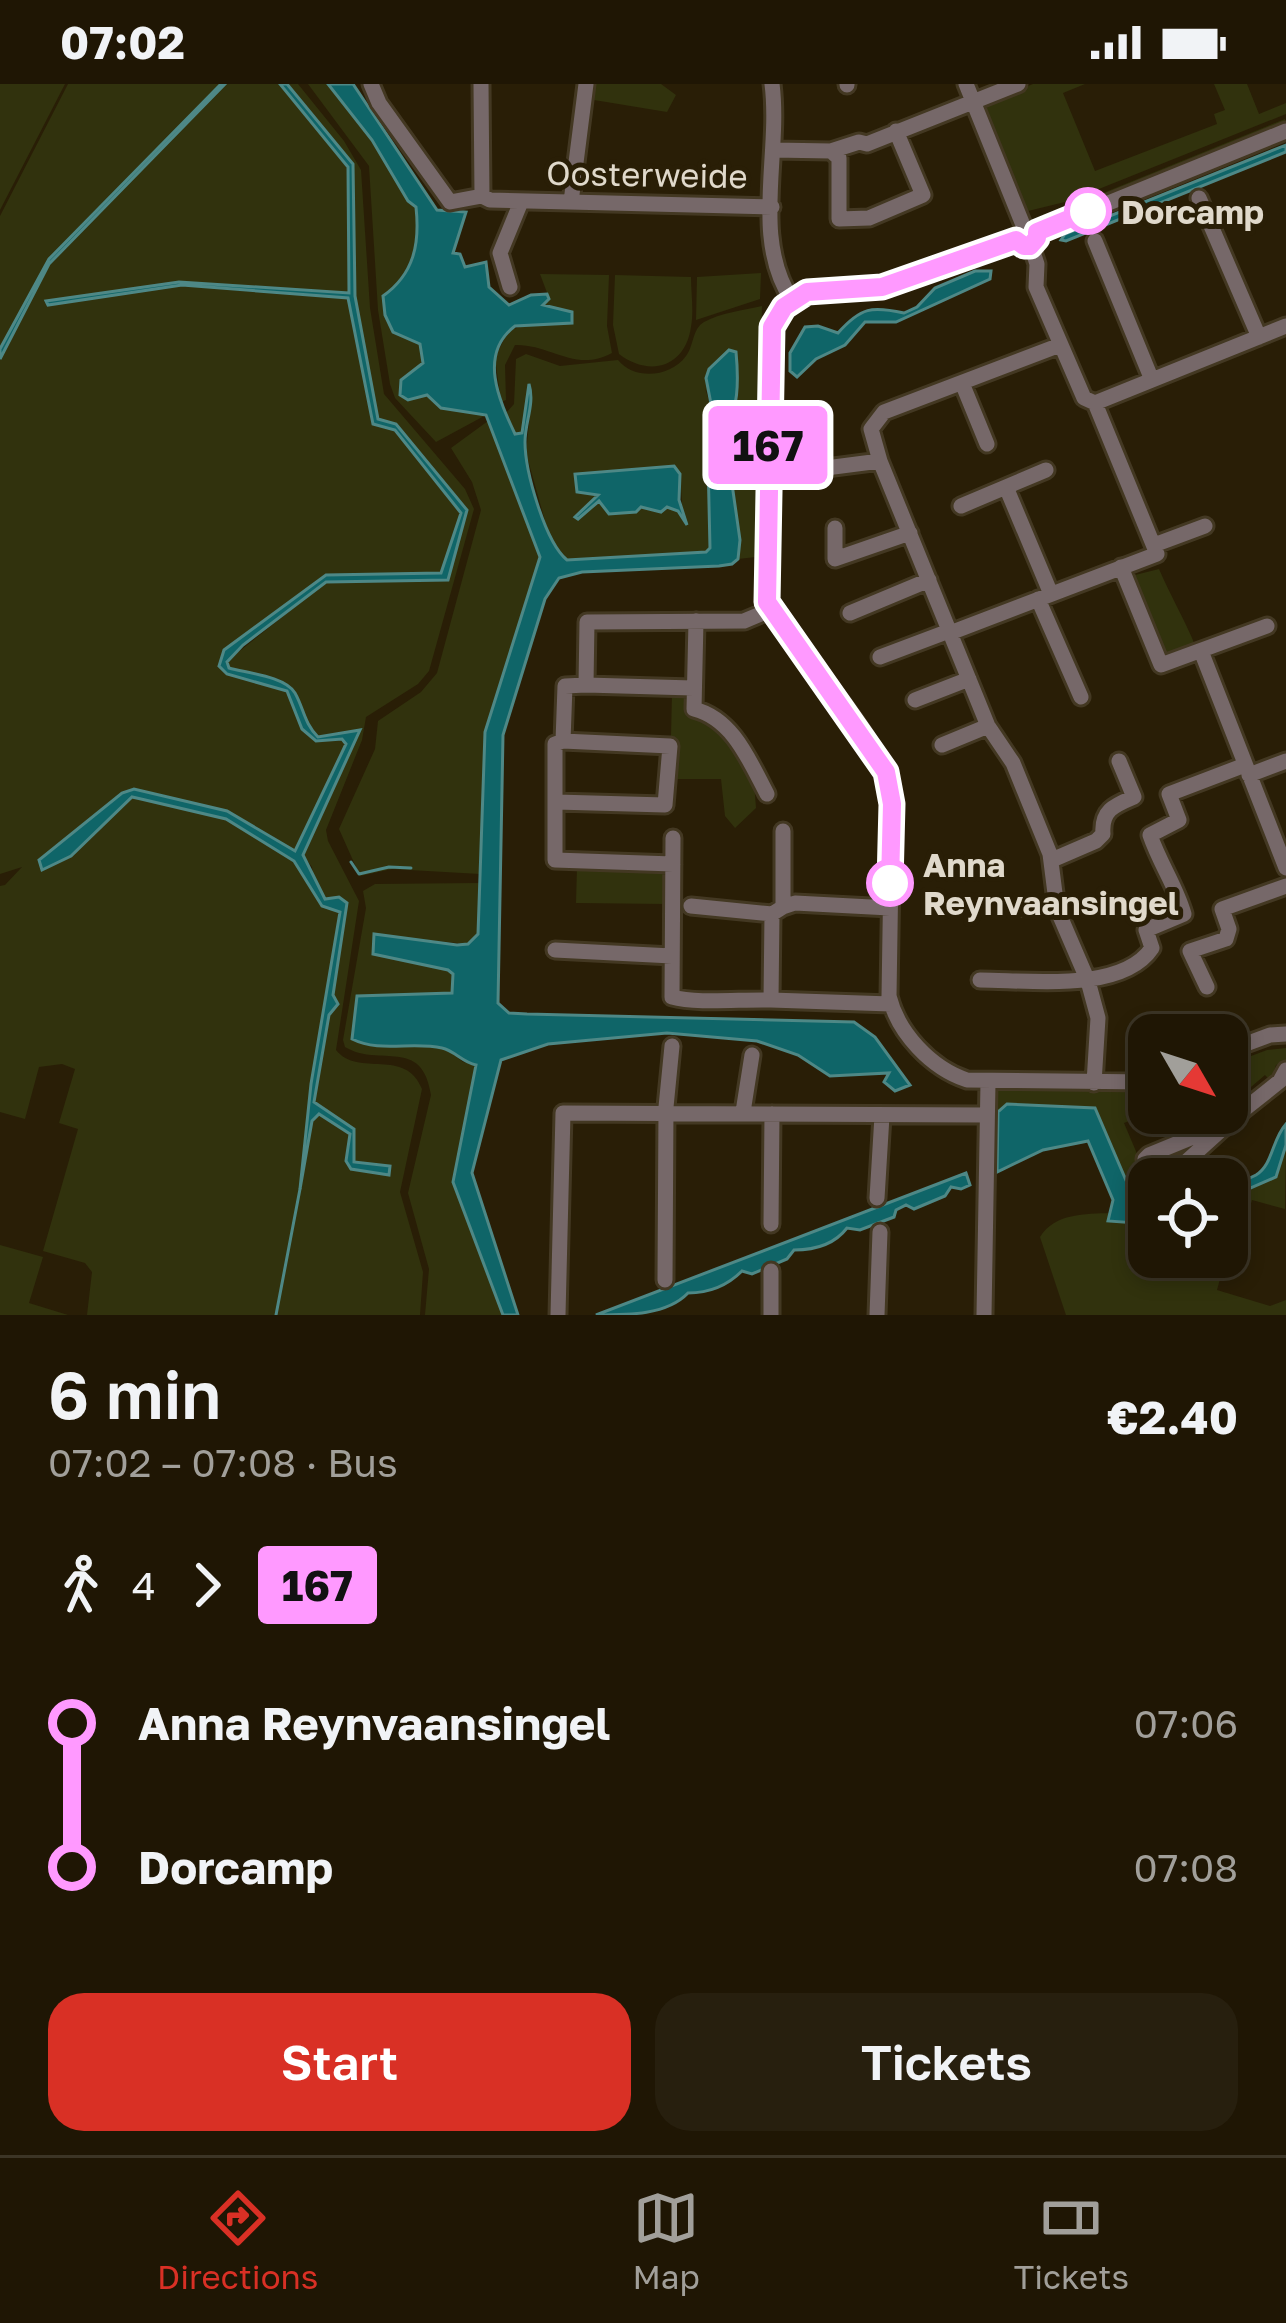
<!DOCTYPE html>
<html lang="en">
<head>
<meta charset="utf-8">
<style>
  :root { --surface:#1f1604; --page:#271f0e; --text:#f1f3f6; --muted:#a19f9a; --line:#3c3526; --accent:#d93025 }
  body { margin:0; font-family:"Golos Text",sans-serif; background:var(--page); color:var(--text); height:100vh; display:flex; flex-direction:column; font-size:45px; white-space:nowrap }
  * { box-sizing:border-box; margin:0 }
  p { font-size:39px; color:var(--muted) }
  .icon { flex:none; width:66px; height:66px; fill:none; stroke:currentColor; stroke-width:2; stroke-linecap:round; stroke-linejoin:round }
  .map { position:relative; height:1231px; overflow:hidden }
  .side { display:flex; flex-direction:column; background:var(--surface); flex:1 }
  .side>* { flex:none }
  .badge { padding:0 24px; border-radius:9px; font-size:42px; line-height:78px }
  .needle { width:78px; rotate:129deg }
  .controls { position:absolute; left:1128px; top:930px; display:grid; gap:24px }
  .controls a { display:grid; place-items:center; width:120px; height:120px; border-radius:24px; background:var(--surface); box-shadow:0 6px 18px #0003,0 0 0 3px var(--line); font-size:60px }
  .map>.badge { position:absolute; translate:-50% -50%; box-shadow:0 0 0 6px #fff }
  .legs { display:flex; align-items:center; gap:18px; height:132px; padding:0 48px; font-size:39px }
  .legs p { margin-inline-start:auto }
  .head { display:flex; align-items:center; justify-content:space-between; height:204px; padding:0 48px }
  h1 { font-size:66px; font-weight:600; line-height:90px }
  .primary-button { display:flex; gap:24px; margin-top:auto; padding:24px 48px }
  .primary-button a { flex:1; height:138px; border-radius:36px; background:var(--accent); color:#fff; font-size:48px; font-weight:600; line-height:138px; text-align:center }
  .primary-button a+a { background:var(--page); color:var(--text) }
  ul { padding:0 48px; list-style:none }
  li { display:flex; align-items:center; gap:42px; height:144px; font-size:45px }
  li i { display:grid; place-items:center; width:18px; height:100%; margin:0 15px; background:currentColor }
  li i::after { content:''; width:30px; height:30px; margin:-15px; border:9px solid; border-radius:50%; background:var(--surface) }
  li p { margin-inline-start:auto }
  li:first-child i { background:linear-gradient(#0000 50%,currentColor 0) }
  li:last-child i { background:linear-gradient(currentColor 50%,#0000 0) }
  .status { display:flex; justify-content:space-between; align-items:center; height:84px; padding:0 60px; background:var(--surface); direction:ltr }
  .status svg { height:33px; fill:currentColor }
  .tabs { display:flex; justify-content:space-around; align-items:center; height:168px; border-top:3px solid var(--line); background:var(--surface); font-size:33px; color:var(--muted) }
  .tabs a { display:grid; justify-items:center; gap:6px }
  .tabs .selected { color:var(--accent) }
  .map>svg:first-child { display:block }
  .green { fill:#31320d; fill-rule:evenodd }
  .water { fill:#0f6568; stroke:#4e8886; stroke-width:3 }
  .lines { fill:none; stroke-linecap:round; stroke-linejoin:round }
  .stream { stroke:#4e8886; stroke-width:3 }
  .minor-casing { stroke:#433822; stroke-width:21 }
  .minor { stroke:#766869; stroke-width:15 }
  .line-1-casing { stroke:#fff; stroke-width:27 }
  .line-1 { stroke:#f9f; stroke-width:18 }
  .stop-1-dot { fill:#fff; stroke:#f9f; stroke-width:6 }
  .labels { text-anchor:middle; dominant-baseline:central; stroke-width:10; stroke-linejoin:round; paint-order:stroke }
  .street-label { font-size:33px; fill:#e0d9cb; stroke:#291e06 }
  .stop-label { font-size:33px; font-weight:bold; fill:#e0d9cb; stroke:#291e06; text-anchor:start }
</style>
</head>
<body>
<div class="status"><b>07:02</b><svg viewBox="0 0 49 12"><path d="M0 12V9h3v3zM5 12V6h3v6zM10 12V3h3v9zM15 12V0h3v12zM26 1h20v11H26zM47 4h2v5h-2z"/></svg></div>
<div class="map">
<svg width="1286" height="1231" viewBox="0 0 1286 1231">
  <rect width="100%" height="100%" fill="#291e06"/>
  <path class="green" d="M0,0h65l-65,126z
    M68,0h153l-172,175 -49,90v-133z
    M225,0h55l68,83 2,126 -171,-11 -132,21 135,-18 167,13 24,125 22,7 66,83 -19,61 -116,1 -102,75 3,24 60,17 7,18 22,32 26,-2 4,5 -51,108 -68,-41 -105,-17 -83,66 4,10 28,-14 61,-59 94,22 68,42 22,35 -4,-29 -9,-12 56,-125 -41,7 -12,-12 -11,-32 -66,-25 -3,-6 100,-80 122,-2 19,-70 -71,-86 -18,-5 -23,-123 -2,-132 -66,-80h11l46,57 17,29 9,138 14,86 81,95 9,20 -45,162 -11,13 -52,33 -4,23 -36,90 2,11 31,60 -23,149c22,28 70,-3 86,39l-22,103 23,80 -3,43h-333l5,-43 -7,-9 -42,-12 35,-122 -19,-6 16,-54 -13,-5 -23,3 -14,52 -25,-7v-226l5,-1 17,-18 -22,7v-515l48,-95z
    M308,0h20l44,56 36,60 8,7c4,37 -2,66 -33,89l2,19 8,17 28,12 2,19 -22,17 7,19 19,-4 29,16 30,4 -50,27 -41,-44 -5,-14 -12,-74 -9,-144z
    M591,0h70l15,11 -9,17 -79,-13z
    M1033,0h52l-22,9 32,78 122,-47 -3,-10 11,-4 -11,-26h33l12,30 27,-11v11l-217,87 -41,10 -44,-107z
    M1285,35l1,6 -239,96 -4,-7 11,-1z
    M761,189l-1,26 -64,21 1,-43z
    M540,190l69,1 -2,51 5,27c-37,20 -61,-9 -97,-8l-10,20 1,35 -5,2 -6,-44 13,-27 26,-9 38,1 -30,-18 7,-7z
    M615,191l76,2c0,16 3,34 0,50 -6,41 -42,50 -72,27l-6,-29z
    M762,222l-6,251 -18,2 2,-19 -15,-110 -20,-42 7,22 -5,8 4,130 -5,4 -139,8 -15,-14 -26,-93 6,-60 -3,-3 -7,43 -7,1 -9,-21 8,-9 2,-45 10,-5 34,12 58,-6c16,20 52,18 68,-4 8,-10 6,-27 18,-34 16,-9 40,-12 58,-16zM674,382c10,14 6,37 10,54l-6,-9 -12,-5 -14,5 -11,-4 -36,4 -6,-11 -20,18 -3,-2 23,-22 -24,-19z
    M488,337l52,136 -55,175 -5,142 -88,-5 -32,7 -21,-47 36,-80 3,-28 43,-29 16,-19 44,-163 -9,-28 -21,-34z
    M1132,483l3,8 24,-6c11,26 25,49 36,76l-33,13z
    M672,609h18l1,23 20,2 43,63 2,27 -21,20 -10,-12 -4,-37h-51z
    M577,783l90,2 -1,35 -90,-1z
    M479,799l-1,51 -10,10 -94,-9 17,23 57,11 5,5 -2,20 -99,45 7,4 86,5 18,14 14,3 -24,117 50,133h-78l4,-46 -21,-76 23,-98c-9,-59 -51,-27 -86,-48l-2,-7 23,-132 -3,-17 12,-7z
    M1286,964v13l-10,4 -5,16 -6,-6 -21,18 4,9 -5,4 -16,-41 40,-15z
    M997,1002l110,5 42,-3v25l-25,10 25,59v29l-12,-5 -42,-98 -88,-4 -9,8z
    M1286,1061l-1,64 -33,-9 -16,54 -9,-3 2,-50 3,-5c42,-16 37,-11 54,-51z
    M1111,1129l-2,8 40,3v33h77l-9,33 53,16 16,-6v15h-220l-26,-78c15,-24 45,-23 71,-24z
    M0,1161l43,12 -14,46 39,12h-68z"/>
  <path class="water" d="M221,0h4l-176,180 -49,95v-10l49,-90z
    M280,0h7l66,80 2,132 23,123 18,5 71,86 -19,70 -122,2 -83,63 -16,17 2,6c17,5 56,8 66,25 9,16 9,30 23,44l42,-7 -57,125 22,44 14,-2 8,6 -14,92 5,9 -9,11 -15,87 40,27v33l36,4 -1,9 -38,-6 -5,-8 4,-27 -31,-20 -7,7 -12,68 11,-105 29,-172 -18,-6 -28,-45 -68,-42 -85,-20 -9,-2 -61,59 -29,14 -3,-10 83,-67 12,-4 93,22 68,40 51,-107 -4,-5 -26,2 -14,-12 -15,-38 -60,-17 -8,-8 5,-16 102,-75 115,-2 20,-60 -66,-83 -22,-6 -25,-126 -166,-13 -134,20 -2,-4 133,-19 170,11 -1,-126z
    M328,0h25l84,126 29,2 -13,41 7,1 5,13 21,-5 3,25 20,18 22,-10 16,-1 2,5 -6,6 29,7v11l-57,3c-37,28 -16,74 0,108l7,-1 7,-49c6,20 -4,37 -4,58 0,29 20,100 42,118l139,-8 4,-4 -3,-131 5,-8 -6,-31 3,-9 20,-19 7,2c3,31 2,56 -11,83l15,105 -2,19 -6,5 -13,2 -137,6 -23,6 -14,21 -42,136 -5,268 11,10 18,1 327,8 21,15 35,48 -15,6 -11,-9 5,-9 -59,3 -32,-21 -41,-14 -90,-8 -119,11 -47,16 -29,113 46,142h-15l-50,-133 23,-117c-14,-3 -21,-14 -34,-17 -30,-7 -62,5 -90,-9l5,-43 95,-3 1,-19 -5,-4 -75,-16 1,-20 83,11 11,-1 10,-10 7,-202 55,-175 -54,-142 -45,-7 -14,-13 -19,5 -8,-5 1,-15 22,-17 -3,-19 -27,-12 -8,-17 -2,-19c31,-22 37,-52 33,-89l-8,-6 -36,-61z
    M1286,61v7l-220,89 -5,-1 4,-6z
    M975,187h16l-1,8 -94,43h-31l-20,23 -29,14 -19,18 -7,-6v-18l15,-26 13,-1 20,7c23,-26 34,-27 66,-20l13,-6 18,-19z
    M674,382l6,8 -1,26 8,25 -9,-14 -11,-4 -6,5 -20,-5 -5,5 -27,2 -10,-13 -21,18 -3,-2 23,-22 -21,-3 -2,-18z
    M1007,1020l88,4 42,98 12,5v13l-41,-3 5,-21 -25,-59 -45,9 -46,22 1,-60z
    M1286,1040v21l-10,32 -44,19 -5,14v-24c9,-3 20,-6 29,-11 17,-10 16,-36 30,-51z
    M966,1089l4,12 -9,4 -10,-2 -6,9 -31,13 -8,-4 -10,5 -2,7 -34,13 -13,-2c-13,17 -32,22 -53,22l-7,9 -35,15 -10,-3c-15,15 -32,22 -54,22 -21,22 -59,22 -92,22z"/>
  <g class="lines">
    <path class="stream" d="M351,778l8,12 30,-7 22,1
      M276,1231l24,-126"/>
    <g class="minor-casing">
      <path id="minor" d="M371,0l8,19 71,99 32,-6
        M481,0l1,112 8,4 282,7
        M772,0c9,70 -21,155 20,216
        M847,0v1
        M966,0l57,141
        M774,66l57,1 28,-9 8,2 151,-60
        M831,67l8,7v61l30,-1 54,-23 -27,-64
        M1199,114l60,139
        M571,118l15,-118
        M1037,148l249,-101
        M1017,156l-135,47 -75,5 -28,21 -10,29 -4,250 8,24c35,48 116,131 119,188l-3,192c9,37 42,72 78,84l182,2
        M1095,157l57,139
        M510,203l-10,-34 21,-51
        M1060,261l-176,67 -13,17 9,32 108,265 25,37 37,91 7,55 31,72 10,37 -4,65
        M962,299l25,61
        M1095,319l191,-77
        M768,383l58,1 54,-7
        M1006,403l45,107
        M961,422l85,-36
        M835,444v31l75,-26
        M1154,461l51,-19
        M1121,483l40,98 106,-39
        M1038,515l43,98
        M850,529l79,-33
        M696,537l-2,88c39,10 55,51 73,85
        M950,549l207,-79 -62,-151 -11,-5 -48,-111 1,-23 -6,-18
        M1201,567l85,217
        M880,573l69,-26
        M586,601l107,3
        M915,616l54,-21
        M942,661l46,-19
        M1249,691l37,-14
        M556,718l109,3 5,-59 -107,-5
        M673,754l-1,159c25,7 70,2 99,3l1,-86 11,-7v-76
        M1052,776l44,-19 7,-7c-2,-24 12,-29 31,-37l-15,-36
        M673,780l-118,-4v-116l8,-3 2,-55 21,-1 1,-63 157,-1 26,-11
        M961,820l96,5
        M691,822l81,8
        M783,823l12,-4 95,5
        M555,866l117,6
        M980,896c48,0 142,13 172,-32l-6,-18 38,-16c-8,-28 -24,-50 -34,-79l29,-15 -10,-26 76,-29
        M1207,903l-17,-36 36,-12 3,-10 -7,-20 64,-23
        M771,916l120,4
        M1227,967l43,-16 16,-1
        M1227,995l14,33 39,-31 6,-11
        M743,1028l9,-57
        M1158,1095l-9,-3 -4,-17 4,-4 78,-32
        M1160,1095l8,-1 73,-66
        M877,1114l5,-82
        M771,1140l1,-110
        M771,1187v44
        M665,1196l1,-173 6,-61
        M558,1231l5,-202 423,2
        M877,1231l3,-83
        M984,1231l4,-233"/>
    </g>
    <use href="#minor" class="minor"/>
  </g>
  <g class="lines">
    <g class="line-1-casing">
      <path id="line-1" d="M890,799l2,-79 -6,-32 -119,-170 5,-275 12,-20 23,-15 75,-5 134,-47 8,6h6l7,-8v-6l51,-21"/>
    </g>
    <use href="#line-1" class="line-1"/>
  </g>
  <g class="stop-1-dot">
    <circle cx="1088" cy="127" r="21"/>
    <circle cx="890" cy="799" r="21"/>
  </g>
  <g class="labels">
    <g class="street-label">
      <text transform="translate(647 90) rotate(1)">Oosterweide</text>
    </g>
    <g class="stop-label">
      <text x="1121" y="127">Dorcamp</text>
      <text x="923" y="780">Anna<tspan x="923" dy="38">Reynvaansingel</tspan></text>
    </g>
  </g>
</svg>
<div class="controls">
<a><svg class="needle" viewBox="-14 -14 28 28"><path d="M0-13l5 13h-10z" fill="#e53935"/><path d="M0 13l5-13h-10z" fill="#a19f9a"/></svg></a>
<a><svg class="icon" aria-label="locate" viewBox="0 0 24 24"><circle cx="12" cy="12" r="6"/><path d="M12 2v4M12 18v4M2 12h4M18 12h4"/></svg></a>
</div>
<b class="badge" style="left:768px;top:361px;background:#f9f;color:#111">167</b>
</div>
<section class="side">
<div class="head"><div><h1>6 min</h1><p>07:02 – 07:08 · Bus</p></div><b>€2.40</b></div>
<div class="legs"><svg class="icon" aria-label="walk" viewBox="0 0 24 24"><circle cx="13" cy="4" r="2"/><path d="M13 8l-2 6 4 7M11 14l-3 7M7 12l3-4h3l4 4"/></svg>4<svg class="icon" aria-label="forward" viewBox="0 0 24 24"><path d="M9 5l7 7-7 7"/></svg><b class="badge" style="background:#f9f;color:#111">167</b></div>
<ul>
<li><i style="color:#f9f"></i><b>Anna Reynvaansingel</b><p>07:06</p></li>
<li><i style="color:#f9f"></i><b>Dorcamp</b><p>07:08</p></li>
</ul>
<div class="primary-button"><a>Start</a><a>Tickets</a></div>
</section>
<nav class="tabs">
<a class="selected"><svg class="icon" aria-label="directions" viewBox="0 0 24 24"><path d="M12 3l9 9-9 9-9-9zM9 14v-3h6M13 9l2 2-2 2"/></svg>Directions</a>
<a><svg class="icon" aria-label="map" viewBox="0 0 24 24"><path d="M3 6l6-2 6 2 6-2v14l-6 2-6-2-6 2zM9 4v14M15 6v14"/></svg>Map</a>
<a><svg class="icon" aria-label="tickets" viewBox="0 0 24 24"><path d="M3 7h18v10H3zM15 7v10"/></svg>Tickets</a>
</nav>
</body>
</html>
